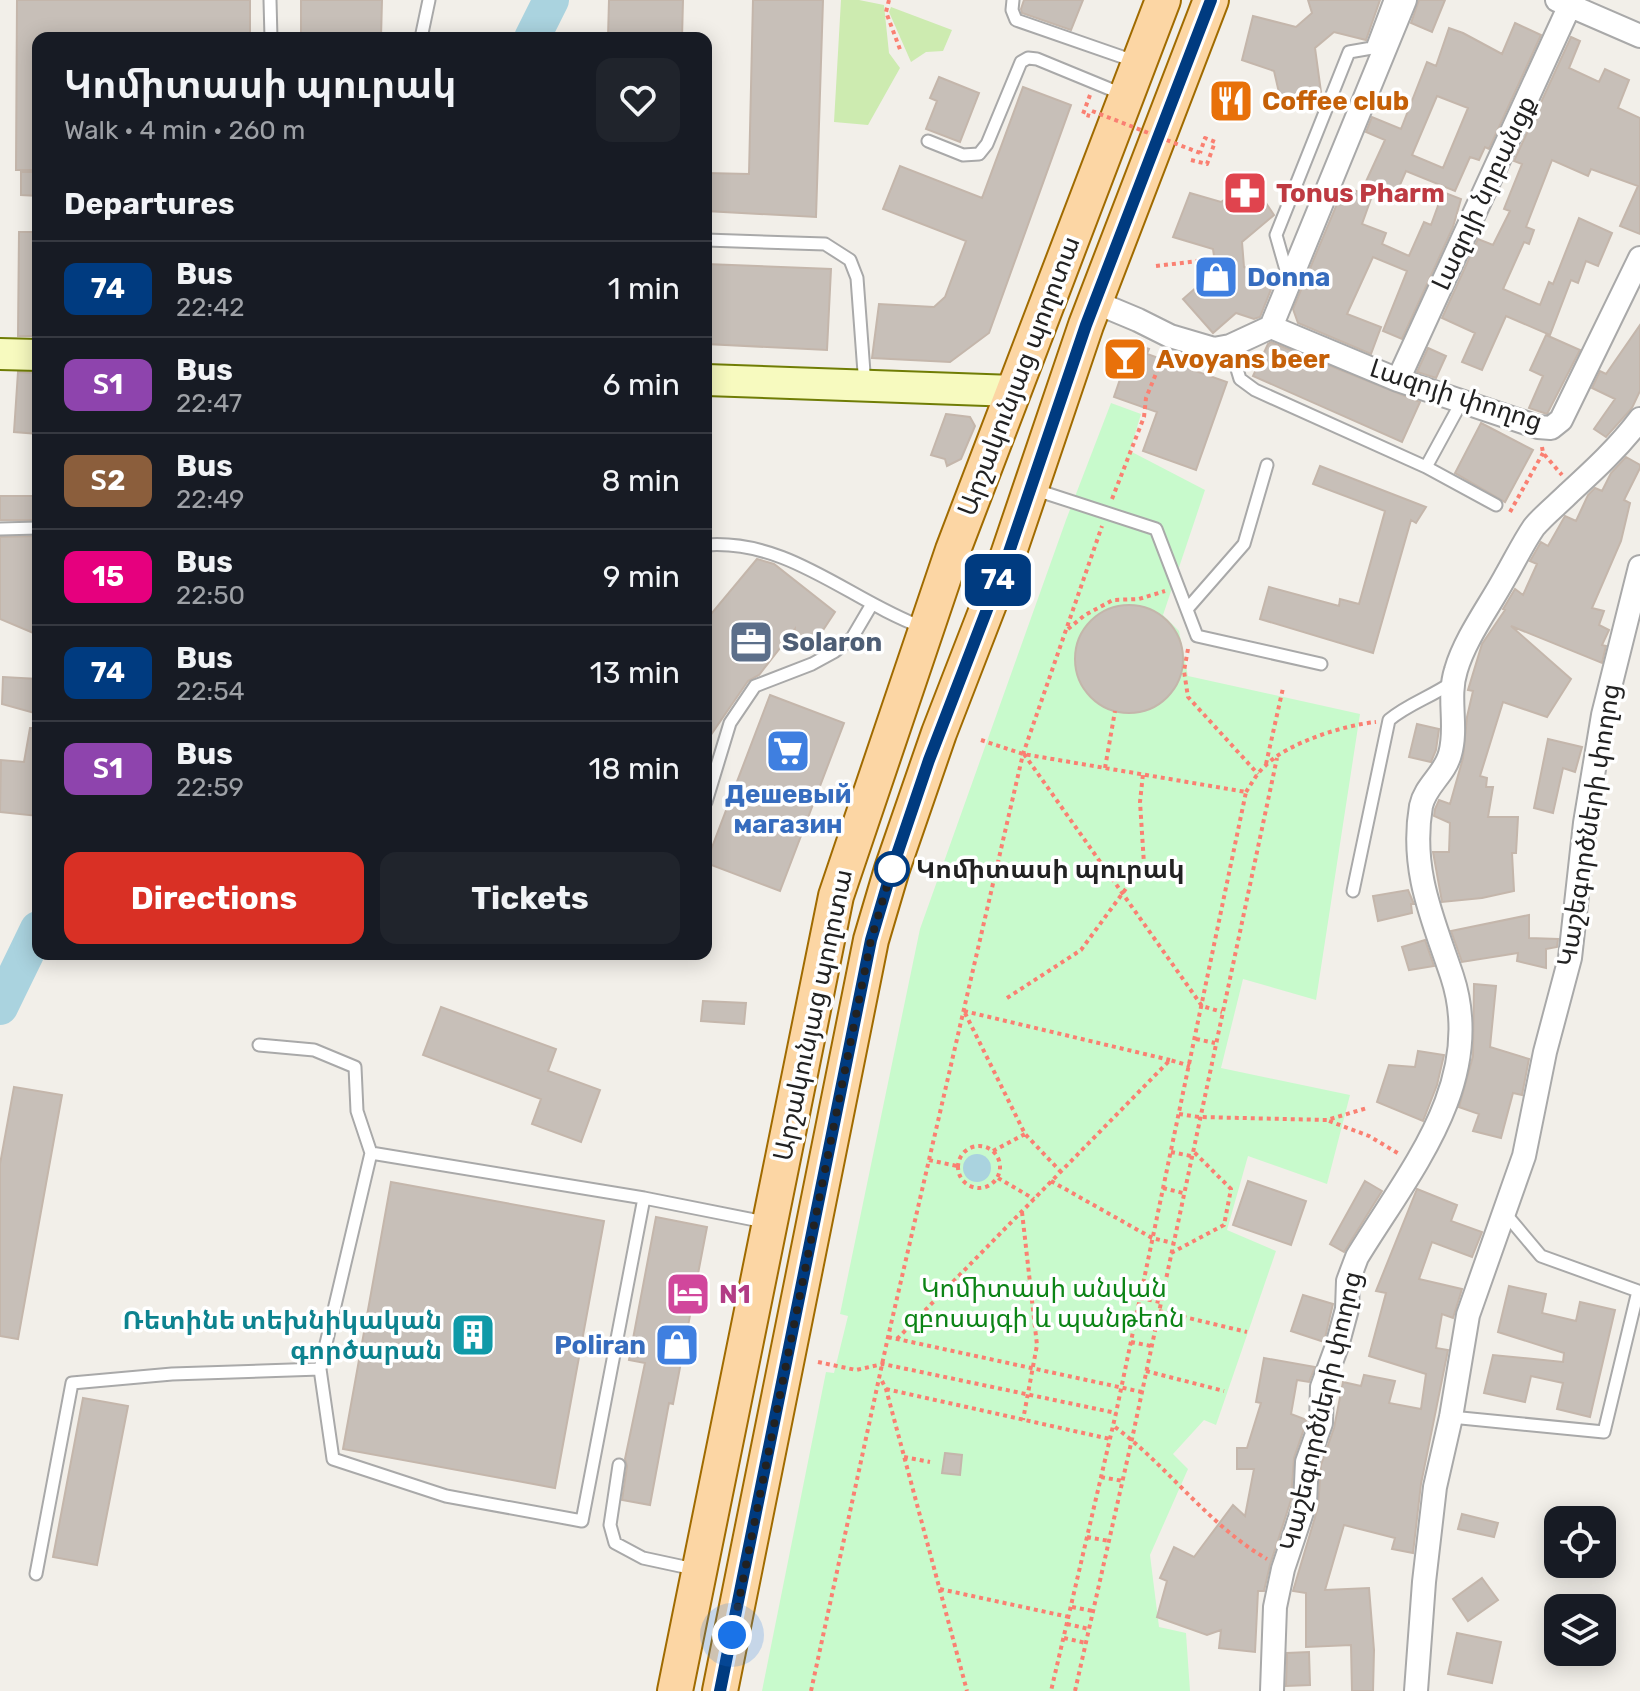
<!DOCTYPE html>
<html lang="en">
<head>
<meta charset="utf-8">
<style>
  :root { --surface:#171b24; --page:#20242c; --text:#f1f3f6; --muted:#9ea1a6; --line:#363941; --accent:#d93025 }
  body { margin:0; font-family:Rubik,"Noto Sans Armenian",sans-serif; background:var(--page); color:var(--text); height:100vh; display:flex; flex-direction:column; font-size:30px; white-space:nowrap }
  * { box-sizing:border-box; margin:0 }
  p { font-size:26px; color:var(--muted) }
  .icon { flex:none; width:44px; height:44px; fill:none; stroke:currentColor; stroke-width:2; stroke-linecap:round; stroke-linejoin:round }
  .map { position:relative; flex:1; overflow:hidden }
  .sheet { position:absolute; left:32px; top:32px; width:680px; height:928px; display:flex; flex-direction:column; background:var(--surface); border-radius:16px; box-shadow:0 4px 20px #0003 }
  .sheet>* { flex:none }
  .badge { padding:0 16px; border-radius:12px; font-size:28px; line-height:52px }
  .fabs { position:absolute; left:1544px; top:1506px; display:grid; gap:16px }
  .fabs a { display:grid; place-items:center; width:72px; height:72px; border-radius:16px; background:var(--surface); box-shadow:0 4px 20px #0003; font-size:40px }
  .you { position:absolute; width:40px; height:40px; margin:-20px; border:6px solid #fff; border-radius:50%; background:#1a73e8; box-shadow:0 0 0 12px #1a73e833 }
  .map>.badge { position:absolute; translate:-50% -50%; box-shadow:0 0 0 4px #fff }
  h2 { padding:0 32px; font-size:30px; line-height:72px }
  .round { display:grid; place-items:center; flex:none; width:84px; height:84px; border-radius:16px; background:var(--page) }
  .overview { display:flex; align-items:center; justify-content:space-between; height:136px; padding:0 32px }
  h1 { font-size:38px; font-weight:700; line-height:60px }
  .primary-button { display:flex; gap:16px; margin-top:auto; padding:16px 32px }
  .primary-button a { flex:1; height:92px; border-radius:16px; background:var(--accent); color:#fff; font-size:32px; font-weight:700; line-height:92px; text-align:center }
  .primary-button a+a { background:var(--page); color:var(--text) }
  ul { padding:0; list-style:none }
  li { display:flex; align-items:center; gap:24px; height:96px; padding:0 32px; border-top:2px solid var(--line) }
  li div { flex:1 }
  li b { display:block; font-size:30px }
  li em { font-style:normal }
  li .badge { min-width:88px; font-weight:700; text-align:center }
  .map>svg:first-child { display:block }
  .grass { fill:#cdebb0 }
  .park { fill:#c8facc }
  .water { fill:#aad3df }
  .lines { fill:none; stroke-linecap:round; stroke-linejoin:round }
  .river { stroke:#aad3df; stroke-width:36 }
  .building { fill:#c7bfb8; stroke:#c4b6ab; stroke-width:2; fill-rule:evenodd }
  .lane-casing { stroke:#a9a9a9; stroke-width:15 }
  .street-casing { stroke:#a9a9a9; stroke-width:26 }
  .secondary-casing { stroke:#707d05; stroke-width:34 }
  .primary-casing { stroke:#a06b00; stroke-width:38 }
  .path { stroke:#fa8072; stroke-width:4; stroke-dasharray:4 4; stroke-linecap:butt }
  .lane { stroke:#fff; stroke-width:11 }
  .street { stroke:#fff; stroke-width:22 }
  .secondary { stroke:#f7fabf; stroke-width:30 }
  .primary { stroke:#fcd6a4; stroke-width:34 }
  .path-bridge { stroke:#fa8072; stroke-width:4; stroke-dasharray:4 4; stroke-linecap:butt }
  .line-casing { stroke:#fff; stroke-width:18 }
  .line { stroke:#003b80; stroke-width:12 }
  .walk { stroke:#222; stroke-width:8; stroke-dasharray:0 14.4 }
  .stop-dot { fill:#fff; stroke:#003b80; stroke-width:4 }
  .labels { text-anchor:middle; dominant-baseline:central; stroke-width:7; stroke-linejoin:round; paint-order:stroke }
  .food-label { font-size:26px; font-weight:bold; fill:#c56008; stroke:#fff; text-anchor:start }
  .health-label { font-size:26px; font-weight:bold; fill:#be3a42; stroke:#fff; text-anchor:start }
  .street-label { font-size:26px; fill:#222; stroke:#fff }
  .shop-label { font-size:26px; font-weight:bold; fill:#366cbe; stroke:#fff; text-anchor:start }
  .service-label { font-size:26px; font-weight:bold; fill:#4e5e75; stroke:#fff; text-anchor:start }
  .stop-label { font-size:26px; font-weight:bold; fill:#222; stroke:#fff; text-anchor:start }
  .park-label { font-size:26px; fill:#0c8416; stroke:#fff }
  .hotel-label { font-size:26px; font-weight:bold; fill:#b23c85; stroke:#fff; text-anchor:start }
  .culture-label { font-size:26px; font-weight:bold; fill:#0d838f; stroke:#fff; text-anchor:end }
</style>
</head>
<body>
<div class="map">
<svg width="1640" height="1691" viewBox="0 0 1640 1691">
  <rect width="100%" height="100%" fill="#f2efe9"/>
  <path class="grass" d="M841,0h18l25,5 5,48 11,15 -32,57 -34,-3z
    M891,7l61,23 -9,21 -17,1 -15,10 -22,-50z"/>
  <path class="park" d="M1111,403l30,11 -11,37 75,39 -42,125 16,16 9,45 172,38 -44,286 -73,-21 -22,89 129,27 -23,89 -79,-28 -21,74 49,21 -60,174 -12,-5 -31,34 15,15 -38,86 9,72 27,6 4,58h-428l64,-319 8,1 14,-57 -8,-2 80,-385 146,-409z"/>
  <path class="water" d="M963 1168a14 14 0 1 1 28 0a14 14 0 1 1-28 0Z"/>
  <g class="lines">
    <path class="river" d="M532,38l19,-38
      M0,1007l38,-78"/>
  </g>
  <path class="building" d="M17,0h233v38h-214l-1,132h-19z
    M301,0h81l-1,38h-80z
    M609,0h74l-1,38h-74z
    M753,0h70l-7,217 -110,-6v-38l43,1z
    M1024,0h59l-12,30 -49,-17 -1,-4z
    M1308,0h72l-14,40 -32,-8 -19,16 6,44 -41,5 -6,-26 -32,-11 11,-44 43,11 16,-14z
    M1419,0h26l-13,32 -21,-9z
    M1515,23l26,12 -52,114 -4,-2 -6,13 -9,-3 -15,34 -49,-20 -13,30 -30,-13 22,-48 -19,-8 6,-15 29,12 26,-67 9,4 13,-38 14,5 39,21zM1437,96l31,12 -25,60 -31,-13z
    M1571,37l9,4 -11,27 30,14 6,-13 24,11 -11,28 22,10v116l-20,-8 18,-40 -47,-17 -3,7 -36,-16 -26,67 8,3 -5,14 -5,-2 -21,47 37,16 9,-23 4,2 26,-66 33,15 -14,33 -12,-5 -8,22 -7,-3 -21,55 -44,-19 -24,54 -20,-8 13,-29 -33,-15 36,-79 15,6 17,-34 -6,-2 18,-45 -8,-3z
    M939,77l40,16 -19,49 -34,-13 11,-28 -7,-3z
    M1023,87l48,18 -82,228 -39,29 -78,-4 7,-54 55,3 11,-10 21,-56 -83,-32 17,-43 82,32z
    M21,172h17v24l-17,-1z
    M1251,181l23,34 -32,27 2,25 30,15 -14,35 -6,2 -18,-6 -23,20 -30,-34 33,-29 -3,-21 -40,-12 17,-44 31,9z
    M1344,187l28,9 -10,28 24,9 -4,11 27,12 15,-34 7,3 12,-33 18,7 -8,28 -51,112 -19,-8 24,-60 -34,-14 -26,57 34,13 -10,27 -73,-31 -5,-14z
    M19,232h19v104h-20z
    M706,264l125,5 -4,81 -121,-6z
    M1640,325v66l-8,17 -26,29 -12,-8 21,-30 -23,-11 8,-17 6,3z
    M1546,335l34,15 -33,64 -18,-6 14,-32 -13,-6z
    M1271,342l149,60 -18,40 -149,-66 15,-32z
    M1132,344l17,5 -2,5 80,28 -31,88 -53,-19 14,-39 -43,-15z
    M1428,348l18,8 -10,22 -19,-6z
    M18,372l20,1v61l-24,-2z
    M946,414l24,3 5,9 -14,33 -14,7 -2,-7 -14,-4z
    M1481,423l52,27 -28,52 -50,-29z
    M1626,457l14,8v3l-16,32 6,3 -9,38 -29,67 12,3 -5,14 10,5 -7,15 4,1 -4,17 -91,-37 60,53 -24,38 -44,-15 -23,74 7,2 -1,9h7l-5,30h30l-2,36h-4l2,38 -32,7 -40,4 -9,-50h16l1,-29 -16,-7 1,-7 4,-9 11,4 13,-46 4,-41 6,-26 -5,-1 14,-46 23,-34 -2,-1 12,-20 8,6 14,-31 -7,-3 11,-19 7,4 17,-30 11,5 12,-26 7,-7 7,3 9,-18z
    M1320,466l106,41 -10,16 -5,-3 -38,133 -113,-34 9,-32 70,19 1,-7 19,5 26,-93 -72,-27z
    M0,496h38v24h-38z
    M38,536v99l-38,-16v-82z
    M757,559l17,5 61,48 -21,32 -19,-12v-3l-36,46 -11,6 -42,61v-122z
    M1075 659a54 54 0 1 1 108 0a54 54 0 1 1-108 0Z
    M3,677l35,2v35l-36,-10z
    M770,695l74,28 -64,168 -74,-28z
    M1417,724l22,5 -3,21 -5,12 -22,-5z
    M30,728h8v88l-38,-4 1,-52 23,2z
    M1548,739l34,8 -7,25 -12,-4 -10,45 -19,-5z
    M1408,890l6,14h-3l1,9 -34,8 -5,-25z
    M1529,915v23l29,1 -1,8 -11,2v19l-29,-7 1,-8 -56,9 -11,-31z
    M1425,940l9,26 -25,4 -7,-23z
    M1474,984l22,2 -6,61 39,12 -7,36 -9,-2 -12,45 -28,-7 6,-17 -20,-7 14,-51z
    M703,1001l43,2 -2,21 -43,-3z
    M441,1007l115,42 -8,22 52,19 -19,52 -49,-18 9,-25 -118,-44z
    M1418,1051l26,4 -7,30 -14,36 -46,-19 12,-37 26,2z
    M14,1087l48,8 -44,244 -18,-3v-172z
    M1248,1181l58,20 -15,44 -58,-20z
    M1365,1181l17,10 -38,61 -14,-8z
    M391,1182l213,39 -49,267 -212,-39z
    M1417,1189l40,16 -6,16 31,11 -10,25 -40,-15 -13,37 43,10 -9,29 -11,-4 -6,34 12,2 -27,134 -8,69 -21,-4 3,-11 -51,-13 -19,65 44,-2 5,62 -1,41h-21l-1,-46 -45,2v-54l-13,-2 25,-84 3,-42 13,-37 9,-46 18,4 3,-11 31,6 -6,22 32,6 5,-35 -57,-18 17,-63 -10,-2z
    M656,1217l51,10 -34,177 -4,-1 -19,102 -28,-5 5,-34 -2,-7 20,-96 -16,-3z
    M1509,1286l37,8 -4,19 34,8 4,-19 35,8 -25,107 -33,-8 6,-26 -32,-7 -6,26 -41,-9 9,-38 70,7 1,-9 -66,-21z
    M1303,1295l30,9 -9,38 -33,-11z
    M1264,1358l51,9 -6,15 -12,-2 -6,34 16,6 -13,38 -3,42 -21,65 -6,26h-6l-3,61 -36,-4 2,-18 -14,5 -50,-18 10,-36 -7,-3 14,-31 20,10 39,-52 12,11 9,-47h-17v-21h10l14,-45 -5,-1z
    M83,1398l45,8 -31,159 -44,-8z
    M945,1453l17,2 -2,20 -18,-2z
    M1462,1514l36,9 -4,14 -36,-8z
    M1482,1578l16,22 -30,21 -15,-22z
    M1457,1633l44,9 -9,41 -44,-9z
    M1309,1652l1,33 -24,1 1,-33z"/>
  <g class="lines">
    <g class="lane-casing">
      <path id="lane" d="M270,0l1,38
        M1013,0l-1,10 4,10 118,41
        M421,38l8,-38
        M928,141l35,14 16,-1 8,-10 34,-82 7,-4 9,1 85,35
        M706,240l119,4 25,16 7,18 8,108
        M1288,277l-12,-42 73,-183 23,-4 18,-48
        M1230,346l10,33 15,11 171,77 70,38
        M1426,467l36,-66
        M1036,490l120,39 41,107 124,28
        M0,529l38,-1
        M706,545c83,-6 143,55 216,82
        M1188,608l56,-64 23,-79
        M706,802l24,-79 25,-37 57,-22 22,-12 18,-14 20,-34
        M1353,891l36,-171c19,-16 42,-23 62,-37
        M259,1045l55,5 41,17 2,44 14,42 -51,216 13,90 113,37 136,25 62,-323
        M371,1153l273,45 121,24
        M1451,1417l153,15 34,-141 -97,-35 -37,-44
        M619,1465l-9,60 5,18 28,15 51,11
        M36,1574l36,-191 100,-9 148,-5"/>
    </g>
    <g class="street-casing">
      <path id="street" d="M1557,0l83,36
        M1095,302l43,18 32,16 44,13 16,-3 41,-19 134,-327
        M1271,327l127,53 140,47 13,1 10,-8 79,-162
        M1398,380l172,-375
        M1272,1691l3,-84 8,-38 22,-66 2,-41 14,-39 1,-36 15,-41 10,-37 1,-28 9,-24c51,-84 130,-175 95,-281 -19,-57 -42,-106 -31,-170 4,-20 24,-32 29,-52 8,-27 -3,-56 6,-84 9,-31 32,-62 48,-91 10,-17 19,-36 30,-52 10,-12 24,-23 35,-34 25,-23 50,-46 71,-74
        M1416,1691l8,-109 11,-95 16,-70 17,-102 56,-159 21,-104 25,-94 15,-135 18,-108 37,-148"/>
    </g>
    <g class="secondary-casing">
      <path id="secondary" d="M0,354l38,1
        M706,380l308,11"/>
    </g>
    <g class="primary-casing">
      <path id="primary" d="M675,1691l161,-795 117,-346 210,-550
        M720,1691l151,-751 21,-71 47,-136 69,-178 78,-230 125,-325"/>
    </g>
    <path class="path" d="M889,0l-3,12 15,40
      M1090,95l-7,19 7,2
      M1191,160l16,4 8,-22 -10,-4 -5,15
      M1156,266l59,-7
      M1542,447l1,6 19,22
      M1112,499l32,-82 2,-19 18,-44
      M1510,512l33,-59
      M1068,629l17,-14 28,-15 26,-1 26,-8
      M1188,649l-4,22 4,26 70,77
      M981,740l42,14 223,38 -130,621 -65,278
      M1024,754l178,252 20,6
      M1266,764l17,-76
      M1105,768l10,-57
      M1246,792c6,-9 11,-19 19,-26 22,-23 79,-41 111,-44
      M1007,998l74,-48 63,-86 -4,-62 3,-28
      M964,1011l206,49
      M965,1013l60,121 36,38
      M1196,1039l19,4
      M1179,1114l20,3 128,3 40,-12
      M1329,1121l40,15 32,19
      M958 1167a21 21 0 1 1 42 0a21 21 0 1 1-42 0Z
      M993,1151l32,-17
      M1171,1152l20,4
      M929,1160l28,6
      M998,1178l36,21
      M1051,1181l101,57 21,5
      M1163,1188l20,5
      M1022,1212l15,133 -14,75
      M1171,1253l53,-28 7,-36 -39,-39
      M1140,1298l20,4
      M1159,1311l88,21
      M888,1337l254,55
      M897,1339l273,-279 20,6
      M1131,1342l20,4
      M818,1362l38,8 27,-6 233,49
      M1146,1371l78,20
      M882,1381l4,8 81,302
      M886,1389l224,50
      M1115,1427c54,40 93,98 152,132
      M904,1457l26,5
      M1101,1477l22,4
      M1087,1537l22,4
      M940,1589l129,28
      M1072,1607l21,4
      M1067,1624l22,5
      M1064,1638l22,5
      M811,1691l77,-354 135,-583 79,-228
      M1075,1691l57,-252 145,-681"/>
    <use href="#lane" class="lane"/>
    <use href="#street" class="street"/>
    <use href="#secondary" class="secondary"/>
    <use href="#primary" class="primary"/>
    <path class="path-bridge" d="M1092,111l108,42"/>
  </g>
  <g class="lines">
    <g class="line-casing">
      <path id="line" d="M720,1691l151,-751 21,-71 37,-109 79,-205 78,-230 125,-325"/>
    </g>
    <use href="#line" class="line"/>
    <path class="walk" d="M732,1635l139,-695 21,-71"/>
  </g>
  <defs>
    <g id="restaurant-square" transform="scale(2.3)"><rect x="-9" y="-9" width="18" height="18" rx="4" fill="#e8710a" stroke="#fff"/><path d="M-5-6h1v4h1v-4h1v4h1v-4h1v5L-1.5 .5V6h-2V.5L-5-1ZM5-6V6H3V1.5H1.5Q1.5-4 5-6Z" fill="#fff"/></g>
    <g id="pharmacy-square" transform="scale(2.3)"><rect x="-9" y="-9" width="18" height="18" rx="4" fill="#e0444e" stroke="#fff"/><path d="M-2-6h4v4h4v4h-4v4h-4v-4h-4v-4h4Z" fill="#fff"/></g>
    <g id="shop-square" transform="scale(2.3)"><rect x="-9" y="-9" width="18" height="18" rx="4" fill="#3f7fe0" stroke="#fff"/><path d="M-5-2.5h2.3a2.7 3.5 0 0 1 5.4 0H5L5.5 6h-11ZM-1.5-2.5h3a1.5 2.3 0 0 0-3 0Z" fill="#fff"/></g>
    <g id="bar-square" transform="scale(2.3)"><rect x="-9" y="-9" width="18" height="18" rx="4" fill="#e8710a" stroke="#fff"/><path d="M-6-5H6L.8 .8V4.5H3.5V6h-7V4.5H-.8V.8Z" fill="#fff"/></g>
    <g id="office-square" transform="scale(2.3)"><rect x="-9" y="-9" width="18" height="18" rx="4" fill="#5c6f8a" stroke="#fff"/><path d="M-6-3h4V-5.5h4V-3h4V5H-6ZM-1-4.5V-3h2v-1.5ZM-6 0V1H6V0Z" fill="#fff"/></g>
    <g id="supermarket-square" transform="scale(2.3)"><rect x="-9" y="-9" width="18" height="18" rx="4" fill="#3f7fe0" stroke="#fff"/><path d="M-6-5.5h2.5l.6 2H6L4.5 2H-2.5L-4.4-4H-6ZM-1.5 3.2a1.3 1.3 0 1 0 .1 0ZM3 3.2a1.3 1.3 0 1 0 .1 0Z" fill="#fff"/></g>
    <g id="hotel-square" transform="scale(2.3)"><rect x="-9" y="-9" width="18" height="18" rx="4" fill="#d1479c" stroke="#fff"/><path d="M-6-4.5h1.5V1H6V5H4.5V3h-9V5H-6ZM-4 0a1.8 1.8 0 1 1 3.6 0ZM.5 0V-2.5h3Q6-2.5 6 0Z" fill="#fff"/></g>
    <g id="building-square" transform="scale(2.3)"><rect x="-9" y="-9" width="18" height="18" rx="4" fill="#0f9aa8" stroke="#fff"/><path d="M-4-6H4V6H1V3H-1V6H-4ZM-2.5-4.3h1.7v1.8h-1.7ZM.8-4.3h1.7v1.8H.8ZM-2.5-1h1.7V.8h-1.7ZM.8-1h1.7V.8H.8Z" fill="#fff"/></g>
  </defs>
  <g fill-rule="evenodd">
    <use href="#restaurant-square" x="1231" y="101"/>
    <use href="#pharmacy-square" x="1245" y="193"/>
    <use href="#shop-square" x="1216" y="277"/>
    <use href="#bar-square" x="1125" y="359"/>
    <use href="#office-square" x="751" y="642"/>
    <use href="#supermarket-square" x="788" y="751"/>
    <use href="#hotel-square" x="688" y="1294"/>
    <use href="#building-square" x="473" y="1335"/>
    <use href="#shop-square" x="677" y="1345"/>
  </g>
  <circle class="stop-dot" cx="892" cy="869" r="16"/>
  <g class="labels">
    <g class="food-label">
      <text x="1262" y="101">Coffee club</text>
      <text x="1156" y="359">Avoyans beer</text>
    </g>
    <g class="health-label">
      <text x="1276" y="193">Tonus Pharm</text>
    </g>
    <g class="street-label">
      <text transform="translate(1484 193) rotate(-65)">Լազոյի նրբանցք</text>
      <text transform="translate(1019 376) rotate(-69)">Արշակունյաց պողոտա</text>
      <text transform="translate(1456 395) rotate(18)">Լազոյի փողոց</text>
      <text transform="translate(1589 825) rotate(-81)">Կաշեգործների փողոց</text>
      <text transform="translate(813 1015) rotate(-78)">Արշակունյաց պողոտա</text>
      <text transform="translate(1321 1411) rotate(-77)">Կաշեգործների փողոց</text>
    </g>
    <g class="shop-label">
      <text x="1247" y="277">Donna</text>
      <text x="788" y="794" text-anchor="middle">Дешевый<tspan x="788" dy="30">магазин</tspan></text>
      <text x="646" y="1345" text-anchor="end">Poliran</text>
    </g>
    <g class="service-label">
      <text x="782" y="642">Solaron</text>
    </g>
    <g class="stop-label">
      <text x="916" y="869">Կոմիտասի պուրակ</text>
    </g>
    <g class="park-label">
      <text x="1044" y="1288">Կոմիտասի անվան<tspan x="1044" dy="30">զբոսայգի և պանթեոն</tspan></text>
    </g>
    <g class="hotel-label">
      <text x="719" y="1294">N1</text>
    </g>
    <g class="culture-label">
      <text x="442" y="1320">Ռետինե տեխնիկական<tspan x="442" dy="30">գործարան</tspan></text>
    </g>
  </g>
</svg>
<div class="fabs">
<a><svg class="icon" aria-label="locate" viewBox="0 0 24 24"><circle cx="12" cy="12" r="6"/><path d="M12 2v4M12 18v4M2 12h4M18 12h4"/></svg></a>
<a><svg class="icon" aria-label="layers" viewBox="0 0 24 24"><path d="M12 4l9 5-9 5-9-5zM3 14l9 5 9-5"/></svg></a>
</div>
<div class="you" style="left:732px;top:1635px"></div>
<b class="badge" style="left:998px;top:580px;background:#003b80;color:#fff">74</b>
<section class="sheet">
<div class="overview"><div><h1>Կոմիտասի պուրակ</h1><p>Walk · 4 min · 260 m</p></div><a class="round"><svg class="icon" aria-label="heart" viewBox="0 0 24 24"><path d="M12 20l-8-8c-3-5 5-10 8-4 3-6 11-1 8 4z"/></svg></a></div>
<h2>Departures</h2>
<ul>
<li><span class="badge" style="background:#003b80;color:#fff">74</span><div><b>Bus</b><p>22:42</p></div><em>1 min</em></li>
<li><span class="badge" style="background:#8e44ad;color:#fff">Տ1</span><div><b>Bus</b><p>22:47</p></div><em>6 min</em></li>
<li><span class="badge" style="background:#8b5e3c;color:#fff">Տ2</span><div><b>Bus</b><p>22:49</p></div><em>8 min</em></li>
<li><span class="badge" style="background:#e6007e;color:#fff">15</span><div><b>Bus</b><p>22:50</p></div><em>9 min</em></li>
<li><span class="badge" style="background:#003b80;color:#fff">74</span><div><b>Bus</b><p>22:54</p></div><em>13 min</em></li>
<li><span class="badge" style="background:#8e44ad;color:#fff">Տ1</span><div><b>Bus</b><p>22:59</p></div><em>18 min</em></li>
</ul>
<div class="primary-button"><a>Directions</a><a>Tickets</a></div>
</section>
</div>
</body>
</html>
